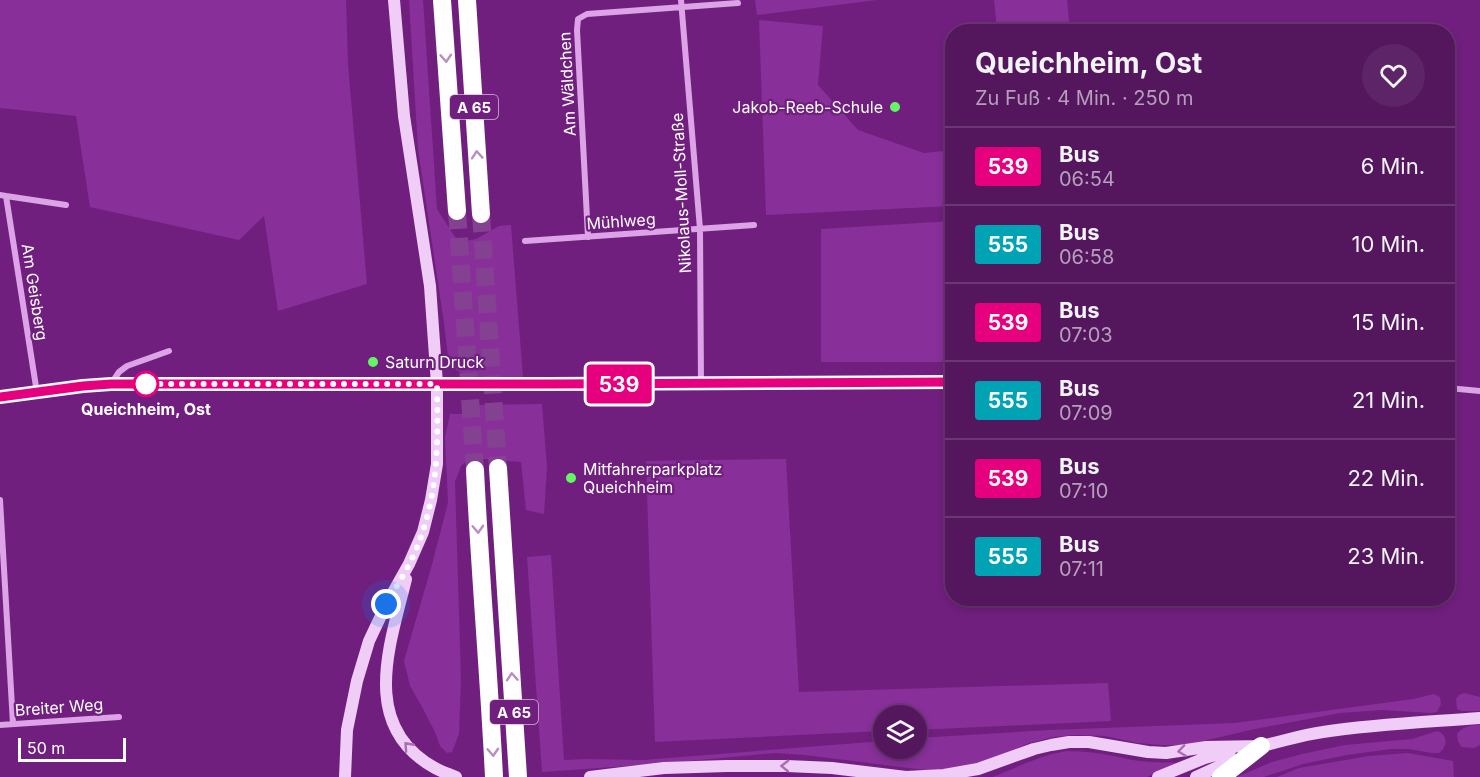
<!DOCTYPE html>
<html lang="de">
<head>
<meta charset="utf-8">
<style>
  :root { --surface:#54175e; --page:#5d2467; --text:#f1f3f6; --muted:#b59fbc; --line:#6a3673 }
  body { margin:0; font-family:Inter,sans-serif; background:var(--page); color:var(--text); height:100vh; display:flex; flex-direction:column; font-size:22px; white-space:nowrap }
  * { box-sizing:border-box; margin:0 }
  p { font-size:20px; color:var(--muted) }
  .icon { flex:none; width:33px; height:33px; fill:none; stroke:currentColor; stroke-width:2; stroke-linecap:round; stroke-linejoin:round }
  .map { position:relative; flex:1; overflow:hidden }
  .panel { position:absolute; left:945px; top:24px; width:510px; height:582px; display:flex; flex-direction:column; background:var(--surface); border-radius:24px; box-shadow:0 3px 9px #0003,0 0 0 2px var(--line) }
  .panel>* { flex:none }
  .badge { padding:0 12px; border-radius:4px; font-size:21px; line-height:39px }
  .controls { position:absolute; left:873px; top:705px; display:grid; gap:12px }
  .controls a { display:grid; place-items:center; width:54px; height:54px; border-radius:50%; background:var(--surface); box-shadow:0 3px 9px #0003,0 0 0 2px var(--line); font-size:30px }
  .scale { position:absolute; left:18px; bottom:15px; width:108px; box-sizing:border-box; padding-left:6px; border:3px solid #fff; border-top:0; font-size:16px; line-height:21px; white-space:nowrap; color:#fff; -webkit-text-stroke:4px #701f7e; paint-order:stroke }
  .you { position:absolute; width:30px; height:30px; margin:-15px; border:4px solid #fff; border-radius:50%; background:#1a73e8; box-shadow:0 0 0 9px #1a73e833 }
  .map>.badge { position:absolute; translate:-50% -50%; box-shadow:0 0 0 3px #fff }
  .round { display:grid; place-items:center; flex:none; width:63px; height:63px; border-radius:32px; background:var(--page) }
  .overview { display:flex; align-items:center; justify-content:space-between; height:102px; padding:0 30px }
  h1 { font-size:28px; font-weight:700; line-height:45px }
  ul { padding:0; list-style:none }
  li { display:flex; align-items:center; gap:18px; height:78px; padding:0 30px; border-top:2px solid var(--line) }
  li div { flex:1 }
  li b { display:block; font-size:22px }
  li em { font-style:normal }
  li .badge { min-width:66px; font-weight:700; text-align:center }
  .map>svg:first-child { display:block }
  .green { fill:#882f9a }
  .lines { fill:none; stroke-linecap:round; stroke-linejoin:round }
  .highway-tunnel { stroke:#854191; stroke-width:18; stroke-dasharray:18 9; stroke-linecap:butt }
  .street { stroke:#dca3e7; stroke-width:6 }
  .secondary { stroke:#f0cdf6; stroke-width:12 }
  .highway { stroke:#fff; stroke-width:18 }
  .oneway { stroke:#b88fbe }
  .oneway2 { stroke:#aa6db4 }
  .line-casing { stroke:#fff; stroke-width:14 }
  .line { stroke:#e6007e; stroke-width:9 }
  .walk { stroke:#fff; stroke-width:6; stroke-dasharray:0 10.8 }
  .poi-dot { fill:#63f563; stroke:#701f7e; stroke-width:2 }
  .stop-dot { fill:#fff; stroke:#e6007e; stroke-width:3 }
  .labels { text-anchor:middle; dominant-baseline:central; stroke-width:4.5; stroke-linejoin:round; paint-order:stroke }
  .shield { fill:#701f7e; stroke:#d4bcd8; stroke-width:1.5 }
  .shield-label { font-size:15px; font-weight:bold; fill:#fff }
  .street-label { font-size:16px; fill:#fff; stroke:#701f7e }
  .poi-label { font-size:16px; fill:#fff; stroke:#701f7e; text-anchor:start }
  .stop-label { font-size:16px; font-weight:bold; fill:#fff; stroke:#701f7e }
</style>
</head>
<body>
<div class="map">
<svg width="1480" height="777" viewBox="0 0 1480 777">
  <rect width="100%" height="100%" fill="#701f7e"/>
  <path class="green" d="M0,0h346l2,64 19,220 -89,27 -14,-95 -25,24 -149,-33 -14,-91 -76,-8z
    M409,0h14l14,209 18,28 11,4 10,-2 23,-13 12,-1 12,152h-54l-13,-7 -8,-13 -4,-34 -26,-174z
    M755,0h122l-120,15z
    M994,0h73l3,31h-52v-4l-21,2z
    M759,20l64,6 -5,59 40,45 66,23 28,-3v56l-186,9z
    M952,221v141h-131v-133z
    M542,404l5,63 -3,47 -18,-4 -5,-48 -50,-4 -10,8 -6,16 6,197 -2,55 -7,18 -5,1 -7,-7 -5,-14 -14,-27 -11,-19 -6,-25 27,-93 17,-65 -3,-66 5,-23h15l13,-9z
    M786,459l13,233 309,-9 3,38 -194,9 -1,-14h-32l-1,15 -228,11 -9,-281z
    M551,555l13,205 22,-1 57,1 240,-19 1,7h32l1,-10 132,-8 186,-7 178,-24 21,-5 6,3 1,7 -4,8 -7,1 -48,-3 -42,3 -85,16 -69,16h-25l-23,-2 -33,-7 -30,-1 -21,2 -25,6 -37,17 -19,6 -40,5 -128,-16 -30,-2 -118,11 -115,8 -15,-215z
    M1464,693l16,4v14h-19l-4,-2 -1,-10 3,-4z
    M1480,725v20l-6,3 -12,-1 -4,-5 -1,-8c6,-8 13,-9 23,-9z
    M1437,731c11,3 11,16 2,22h-7l-23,-4h-18l-44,6 -44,9 -39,13h-27l35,-15 30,-8 43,-9 67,-6z
    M1067,751c23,0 44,4 66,9 16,3 33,2 47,3l-33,14h-154c25,-10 47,-22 74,-26z
    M1408,753l45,8 1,16h-177l22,-9 70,-12z"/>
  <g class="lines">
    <path class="highway-tunnel" d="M457,211l18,259
      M481,214l17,254"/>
    <path class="street" d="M681,0l19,229 1,155
      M0,195l6,1 31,197
      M6,196l60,9
      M588,237l-11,-207 1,-11 9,-5 151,-11
      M525,241l229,-16
      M111,384l8,-12 8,-6 42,-15
      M1448,388l32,3
      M0,397l83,-11 28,-2 286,-1 79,1 476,-2
      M0,500l13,224
      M0,725l119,-8"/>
    <path class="secondary" d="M406,579c-16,66 -47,147 29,189 7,4 14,6 21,9
      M1256,747c22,-4 44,-12 67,-15 52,-8 105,-10 157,-14
      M345,777l2,-47 10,-49 12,-40 17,-36 23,-41 14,-32 8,-32 6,-36v-80l-7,-98 -26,-170 -10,-116
      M590,777l74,-9 63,-2h60l45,2 74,9 38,-2 34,-6 56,-20 17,-4 18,-3h20l59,10 18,1 40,-6 55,-1
      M1158,777l47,-19 25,-7
      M1196,777l37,-17"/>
    <path class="highway" d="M442,0l15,211
      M467,0l14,214
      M498,468l20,309
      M475,470c5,103 14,205 19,307
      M1221,777l40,-31"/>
  </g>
  <defs><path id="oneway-chevron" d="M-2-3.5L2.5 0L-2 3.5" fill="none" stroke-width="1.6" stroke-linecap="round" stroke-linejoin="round" transform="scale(1.5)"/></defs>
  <g class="oneway">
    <use href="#oneway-chevron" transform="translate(446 58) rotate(86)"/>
    <use href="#oneway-chevron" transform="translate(477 155) rotate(-94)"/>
    <use href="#oneway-chevron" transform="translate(478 529) rotate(87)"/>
    <use href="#oneway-chevron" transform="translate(512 677) rotate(-94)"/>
    <use href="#oneway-chevron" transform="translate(493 752) rotate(87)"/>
  </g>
  <g class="oneway2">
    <use href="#oneway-chevron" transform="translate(408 746) rotate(-132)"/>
    <use href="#oneway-chevron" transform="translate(1182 751) rotate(172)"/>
    <use href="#oneway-chevron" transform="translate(785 766) rotate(-179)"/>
  </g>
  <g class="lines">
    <g class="line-casing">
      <path id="line" d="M0,397l83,-11 28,-2h437l404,-2"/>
    </g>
    <use href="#line" class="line"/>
    <path class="walk" d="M146,384h-9h300c1,59 2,112 -22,168 -8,18 -19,35 -29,52"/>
  </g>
  <g class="poi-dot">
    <circle cx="895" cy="107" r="6"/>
    <circle cx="373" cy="362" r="6"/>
    <circle cx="571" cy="478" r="6"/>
  </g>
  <circle class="stop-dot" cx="146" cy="384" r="12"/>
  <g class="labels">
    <g class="shield">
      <rect x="450" y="95" width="48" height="24" rx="4.5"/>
      <rect x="490" y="700" width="48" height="24" rx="4.5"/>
    </g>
    <g class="shield-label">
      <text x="474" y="107">A 65</text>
      <text x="514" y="712">A 65</text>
    </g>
    <g class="street-label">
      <text transform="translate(567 84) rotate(-93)">Am Wäldchen</text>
      <text transform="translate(681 193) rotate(-93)">Nikolaus-Moll-Straße</text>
      <text transform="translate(621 221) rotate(-4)">Mühlweg</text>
      <text transform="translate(35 292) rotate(81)">Am Geisberg</text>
      <text transform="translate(59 707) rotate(-4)">Breiter Weg</text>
    </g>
    <g class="poi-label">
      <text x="883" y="107" text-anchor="end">Jakob-Reeb-Schule</text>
      <text x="385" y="362">Saturn Druck</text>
      <text x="583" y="469">Mitfahrerparkplatz<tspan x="583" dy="18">Queichheim</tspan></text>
    </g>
    <g class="stop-label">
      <text x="146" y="409">Queichheim, Ost</text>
    </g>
  </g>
</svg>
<div class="controls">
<a><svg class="icon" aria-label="layers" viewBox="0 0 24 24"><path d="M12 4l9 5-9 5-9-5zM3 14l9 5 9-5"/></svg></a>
</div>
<div class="scale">50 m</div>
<div class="you" style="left:386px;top:604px"></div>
<b class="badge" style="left:619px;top:384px;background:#e6007e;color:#fff">539</b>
<section class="panel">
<div class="overview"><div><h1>Queichheim, Ost</h1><p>Zu Fuß · 4 Min. · 250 m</p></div><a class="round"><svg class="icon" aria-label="heart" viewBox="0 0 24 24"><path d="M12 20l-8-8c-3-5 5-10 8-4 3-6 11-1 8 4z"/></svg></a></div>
<ul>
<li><span class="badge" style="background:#e6007e;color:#fff">539</span><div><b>Bus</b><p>06:54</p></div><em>6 Min.</em></li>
<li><span class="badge" style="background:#00a3b4;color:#fff">555</span><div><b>Bus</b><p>06:58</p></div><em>10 Min.</em></li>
<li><span class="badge" style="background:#e6007e;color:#fff">539</span><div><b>Bus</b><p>07:03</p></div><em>15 Min.</em></li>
<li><span class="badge" style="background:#00a3b4;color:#fff">555</span><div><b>Bus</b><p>07:09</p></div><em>21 Min.</em></li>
<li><span class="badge" style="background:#e6007e;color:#fff">539</span><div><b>Bus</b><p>07:10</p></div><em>22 Min.</em></li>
<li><span class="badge" style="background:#00a3b4;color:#fff">555</span><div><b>Bus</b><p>07:11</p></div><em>23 Min.</em></li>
</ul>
</section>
</div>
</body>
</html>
